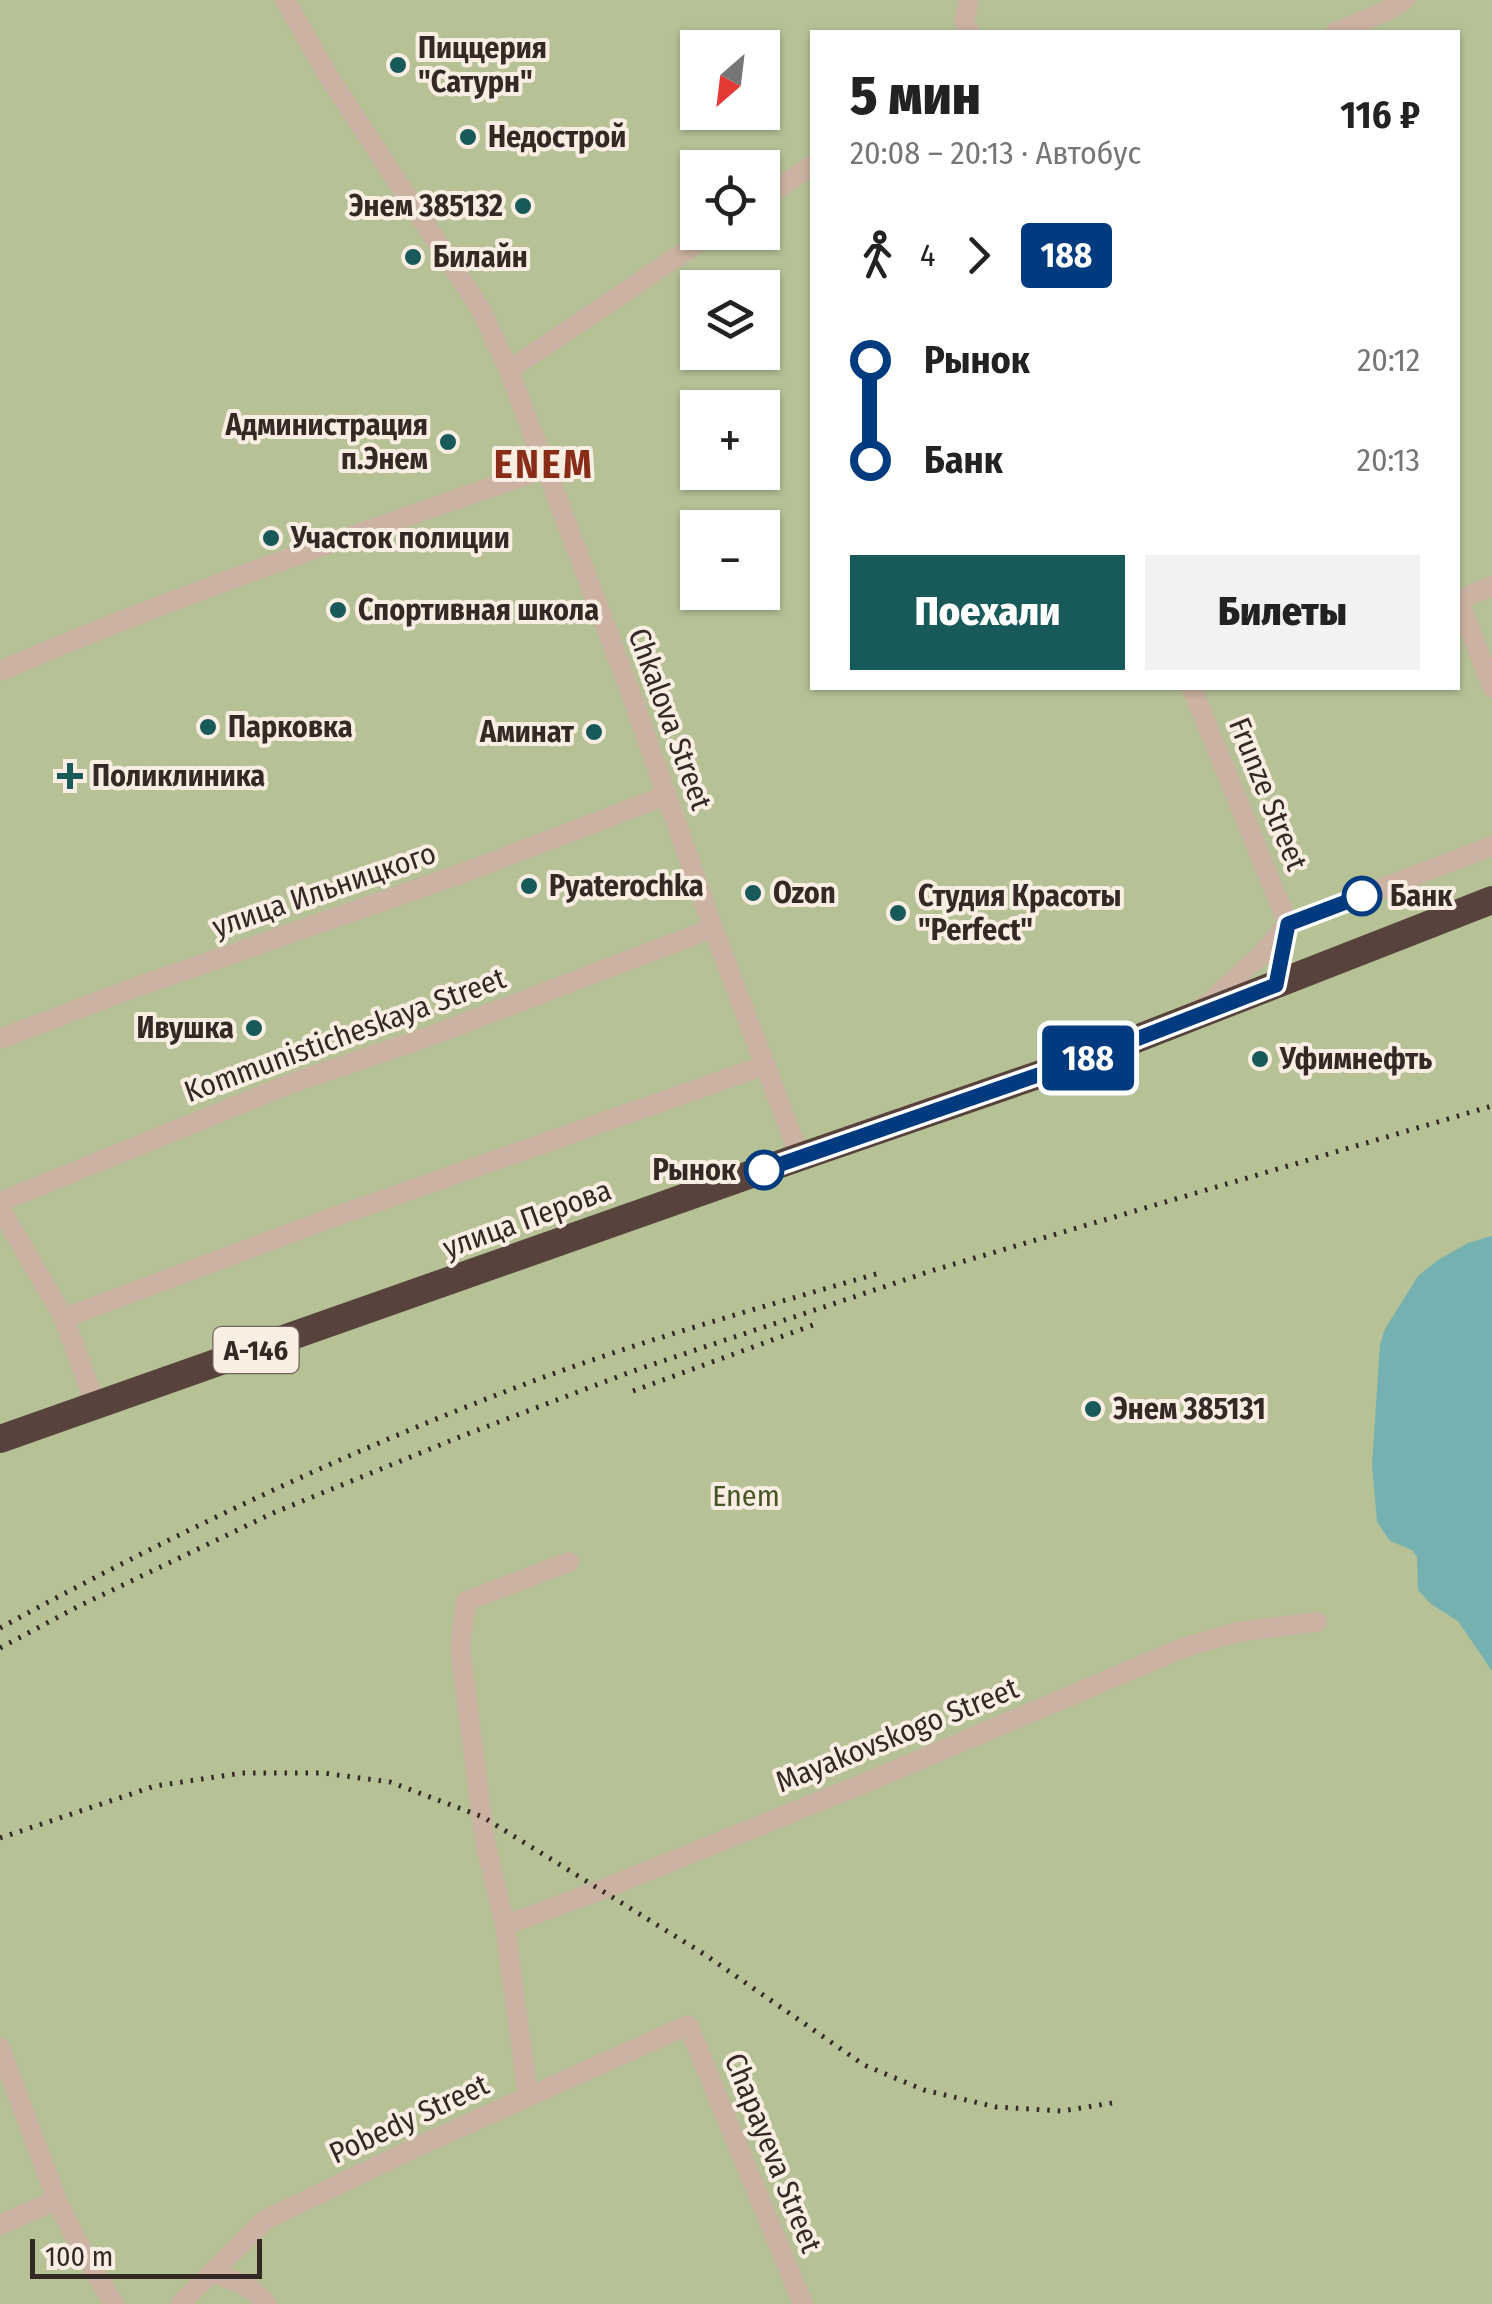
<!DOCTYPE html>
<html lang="ru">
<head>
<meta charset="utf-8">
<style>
  :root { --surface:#fff; --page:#f2f2f2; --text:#222; --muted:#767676; --accent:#185959 }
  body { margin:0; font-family:"Fira Sans Condensed",sans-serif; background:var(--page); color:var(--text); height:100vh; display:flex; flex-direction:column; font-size:38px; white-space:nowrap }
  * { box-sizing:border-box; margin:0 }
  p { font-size:32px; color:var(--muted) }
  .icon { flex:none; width:55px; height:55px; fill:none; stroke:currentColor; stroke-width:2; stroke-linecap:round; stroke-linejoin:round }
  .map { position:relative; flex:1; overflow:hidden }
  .panel { position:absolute; left:810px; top:30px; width:650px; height:660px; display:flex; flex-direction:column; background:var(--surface); border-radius:0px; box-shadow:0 2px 8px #0004 }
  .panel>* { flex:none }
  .badge { padding:0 20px; border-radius:8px; font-size:35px; line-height:65px }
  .needle { width:65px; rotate:208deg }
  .fabs { position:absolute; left:680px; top:30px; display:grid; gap:20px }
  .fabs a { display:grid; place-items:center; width:100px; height:100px; border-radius:0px; background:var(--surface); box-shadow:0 2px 8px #0004; font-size:50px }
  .scale { position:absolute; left:30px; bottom:25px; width:232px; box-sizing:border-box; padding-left:10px; border:5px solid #352925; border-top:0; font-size:28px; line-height:35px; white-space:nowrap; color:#352925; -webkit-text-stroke:8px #faeee3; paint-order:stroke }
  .map>.badge { position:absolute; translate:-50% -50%; box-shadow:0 0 0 5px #fff }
  .legs { display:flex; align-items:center; gap:15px; height:110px; padding:0 40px; font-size:32px }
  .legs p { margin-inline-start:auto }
  .headline { display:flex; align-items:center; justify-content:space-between; height:170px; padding:0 40px }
  h1 { font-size:55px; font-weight:800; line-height:75px }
  .primary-button { display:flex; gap:20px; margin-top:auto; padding:20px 40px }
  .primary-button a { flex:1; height:115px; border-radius:0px; background:var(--accent); color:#fff; font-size:40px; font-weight:800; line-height:115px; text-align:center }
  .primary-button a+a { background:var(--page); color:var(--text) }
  ul { padding:0 40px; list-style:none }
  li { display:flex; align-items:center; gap:35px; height:100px; font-size:38px }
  li i { display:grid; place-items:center; width:15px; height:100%; margin:0 12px; background:currentColor }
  li i::after { content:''; width:25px; height:25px; margin:-12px; border:8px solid; border-radius:50%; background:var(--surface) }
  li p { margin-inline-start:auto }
  li:first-child i { background:linear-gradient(#0000 50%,currentColor 0) }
  li:last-child i { background:linear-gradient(currentColor 50%,#0000 0) }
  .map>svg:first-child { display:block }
  .green { fill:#b6c296; fill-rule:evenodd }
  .water { fill:#74b1b0 }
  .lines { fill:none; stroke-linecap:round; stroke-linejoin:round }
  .minor { stroke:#cbb2a2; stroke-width:20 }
  .highway { stroke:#57423c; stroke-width:28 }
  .rail { stroke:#352925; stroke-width:5; stroke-dasharray:2.5 8; stroke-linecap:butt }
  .line-1-casing { stroke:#fff; stroke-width:22 }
  .line-1 { stroke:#003b80; stroke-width:15 }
  .poi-dot { fill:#185959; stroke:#faeee3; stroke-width:4 }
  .stop-1-dot { fill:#fff; stroke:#003b80; stroke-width:5 }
  .labels { text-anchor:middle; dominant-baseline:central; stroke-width:8; stroke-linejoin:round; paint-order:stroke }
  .shield { fill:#faeee3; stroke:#70645e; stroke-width:2.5 }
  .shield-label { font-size:28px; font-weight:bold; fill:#352925 }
  .poi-label { font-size:30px; font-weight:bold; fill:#352925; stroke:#faeee3; text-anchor:start }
  .street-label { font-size:30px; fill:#352925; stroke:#faeee3 }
  .stop-label { font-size:30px; font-weight:bold; fill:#352925; stroke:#faeee3; text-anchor:start }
  .park-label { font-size:30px; fill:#475527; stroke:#faeee3 }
  .district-label { font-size:40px; font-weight:bold; letter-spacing:2.5px; fill:#892d19; stroke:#faeee3 }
</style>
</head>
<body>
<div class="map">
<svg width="1492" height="2304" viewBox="0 0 1492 2304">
  <rect width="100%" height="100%" fill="#f3e4d7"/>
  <path class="green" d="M0,0h1492v2304h-1492zM812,32h646v656h-646zM698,48h64v64h-64zM698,168h64v64h-64zM698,288h64v64h-64zM698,408h64v64h-64zM698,528h64v64h-64z"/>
  <path class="water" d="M1492,1236v435l-34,-50 -27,-17 -13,-14 -1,-33 -5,-7 -22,-9 -13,-19 -5,-58 8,-119 5,-16 33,-53 20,-16 30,-17z"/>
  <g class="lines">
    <path class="minor" d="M285,0l44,77 151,231 29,62 125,332 79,226 87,229
      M969,0l-5,22 6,10
      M1336,32l50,-21 19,-11
      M762,200l50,-35
      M509,370l205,-138
      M1458,598l34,89
      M1458,600l34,-14
      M0,671c178,-77 363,-139 547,-203
      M1192,688l96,236
      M1203,1008l58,-53 27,-31 204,-78
      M0,1039l123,-47 343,-120 201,-77
      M0,1202l292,-119 136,-46 285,-109
      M0,1208l64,110 32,88
      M64,1318l270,-101 432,-152
      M505,1925l96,-35 276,-112 303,-129 57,-17 80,-10
      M0,2048l57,152 22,45 35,59
      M528,2096l-23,-171 -20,-84 -25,-193 6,-47 103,-39
      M0,2225l57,-25
      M211,2273c21,6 41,12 55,31
      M180,2304l85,-84 156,-75 267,-120 115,279"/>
    <path class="highway" d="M0,1439l800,-282 290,-100 402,-157"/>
    <path class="rail" d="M633,1391l180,-66
      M0,1628c173,-94 351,-179 536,-248 113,-42 230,-74 347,-108
      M0,1648l77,-41 196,-94 189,-77 171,-65 301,-101 558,-164
      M0,1838l155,-52 87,-13h81l67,9 93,35 221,137 160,111 60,25 72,17 66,4 50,-8"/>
  </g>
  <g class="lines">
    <g class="line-1-casing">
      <path id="line-1" d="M764,1170l326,-113 186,-72 12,-61 74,-28"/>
    </g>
    <use href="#line-1" class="line-1"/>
  </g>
  <g class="poi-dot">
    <circle cx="398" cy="65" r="10"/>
    <circle cx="468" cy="137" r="10"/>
    <circle cx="523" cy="206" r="10"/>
    <circle cx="413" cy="257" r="10"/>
    <circle cx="448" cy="442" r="10"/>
    <circle cx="271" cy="538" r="10"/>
    <circle cx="338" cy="610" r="10"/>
    <circle cx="208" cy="727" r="10"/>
    <circle cx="594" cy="732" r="10"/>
    <path d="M65 761h10v10h10v10h-10v10h-10v-10h-10v-10h10z"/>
    <circle cx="529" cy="886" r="10"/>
    <circle cx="753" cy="893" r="10"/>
    <circle cx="898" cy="913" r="10"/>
    <circle cx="254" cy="1028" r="10"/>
    <circle cx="1260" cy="1059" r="10"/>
    <circle cx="1093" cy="1409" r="10"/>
  </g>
  <g class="stop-1-dot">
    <circle cx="1362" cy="896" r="18"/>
    <circle cx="764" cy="1170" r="18"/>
  </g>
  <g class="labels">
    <rect class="shield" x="213.5" y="1327" width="85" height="46" rx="8"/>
    <g class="shield-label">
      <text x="256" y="1350">А-146</text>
    </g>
    <g class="poi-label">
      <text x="418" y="48">Пиццерия<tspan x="418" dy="34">"Сатурн"</tspan></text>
      <text x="488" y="137">Недострой</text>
      <text x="503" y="206" text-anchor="end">Энем 385132</text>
      <text x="433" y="257">Билайн</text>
      <text x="428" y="425" text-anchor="end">Администрация<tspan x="428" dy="34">п.Энем</tspan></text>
      <text x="291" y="538">Участок полиции</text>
      <text x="358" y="610">Спортивная школа</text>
      <text x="228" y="727">Парковка</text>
      <text x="574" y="732" text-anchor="end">Аминат</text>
      <text x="92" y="776">Поликлиника</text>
      <text x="549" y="886">Pyaterochka</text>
      <text x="773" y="893">Ozon</text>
      <text x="918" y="896">Студия Красоты<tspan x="918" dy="34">"Perfect"</tspan></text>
      <text x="234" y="1028" text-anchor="end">Ивушка</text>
      <text x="1280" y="1059">Уфимнефть</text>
      <text x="1113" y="1409">Энем 385131</text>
    </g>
    <g class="street-label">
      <text transform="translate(670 719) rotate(70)">Chkalova Street</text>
      <text transform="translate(1268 794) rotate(68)">Frunze Street</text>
      <text transform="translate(324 890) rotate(-19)">улица Ильницкого</text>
      <text transform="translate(345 1035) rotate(-20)">Kommunisticheskaya Street</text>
      <text transform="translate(527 1219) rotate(-20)">улица Перова</text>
      <text transform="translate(897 1735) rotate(-22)">Mayakovskogo Street</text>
      <text transform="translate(409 2119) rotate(-25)">Pobedy Street</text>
      <text transform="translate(773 2153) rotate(68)">Chapayeva Street</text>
    </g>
    <g class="stop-label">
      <text x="1390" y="896">Банк</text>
      <text x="736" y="1170" text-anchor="end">Рынок</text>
    </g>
    <g class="park-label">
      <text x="746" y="1496">Enem</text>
    </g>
    <g class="district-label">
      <text x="544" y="465">ENEM</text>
    </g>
  </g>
</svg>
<div class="fabs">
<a><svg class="needle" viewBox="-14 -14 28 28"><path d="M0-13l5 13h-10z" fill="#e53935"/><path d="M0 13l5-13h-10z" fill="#767676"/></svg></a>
<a><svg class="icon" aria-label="locate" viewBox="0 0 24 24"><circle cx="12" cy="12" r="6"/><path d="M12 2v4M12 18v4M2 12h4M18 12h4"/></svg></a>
<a><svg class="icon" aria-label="layers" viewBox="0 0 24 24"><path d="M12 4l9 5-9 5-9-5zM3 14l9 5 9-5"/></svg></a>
<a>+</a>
<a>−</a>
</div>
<div class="scale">100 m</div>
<b class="badge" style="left:1088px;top:1058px;background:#003b80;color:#fff">188</b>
<section class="panel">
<div class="headline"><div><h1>5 мин</h1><p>20:08 – 20:13 · Автобус</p></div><b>116 ₽</b></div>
<div class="legs"><svg class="icon" aria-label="walk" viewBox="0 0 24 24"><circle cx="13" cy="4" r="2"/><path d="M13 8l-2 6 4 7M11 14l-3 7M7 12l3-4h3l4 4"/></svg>4<svg class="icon" aria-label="forward" viewBox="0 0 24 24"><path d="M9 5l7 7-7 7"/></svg><b class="badge" style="background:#003b80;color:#fff">188</b></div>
<ul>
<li><i style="color:#003b80"></i><b>Рынок</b><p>20:12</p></li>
<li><i style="color:#003b80"></i><b>Банк</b><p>20:13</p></li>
</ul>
<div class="primary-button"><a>Поехали</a><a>Билеты</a></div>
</section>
</div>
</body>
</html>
